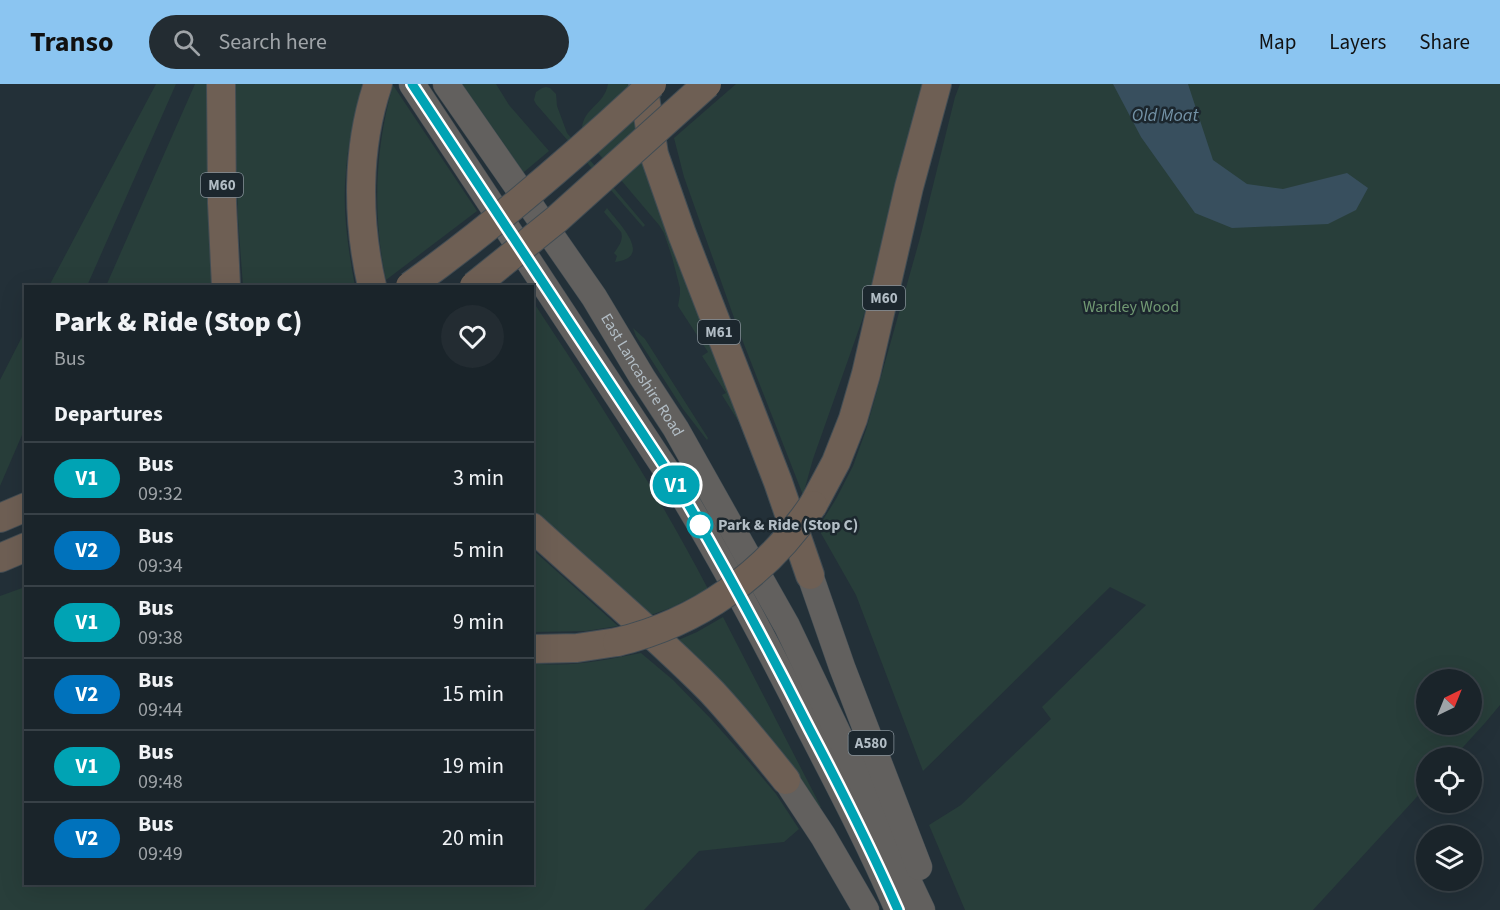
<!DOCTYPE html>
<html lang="en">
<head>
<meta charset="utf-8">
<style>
  :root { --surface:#1a242a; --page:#232c32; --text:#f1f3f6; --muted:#9fa4a8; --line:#384147; --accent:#8bc5f1 }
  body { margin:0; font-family:"Source Sans 3",sans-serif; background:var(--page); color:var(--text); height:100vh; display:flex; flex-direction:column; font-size:22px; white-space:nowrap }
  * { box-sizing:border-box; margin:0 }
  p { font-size:20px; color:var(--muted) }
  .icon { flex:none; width:33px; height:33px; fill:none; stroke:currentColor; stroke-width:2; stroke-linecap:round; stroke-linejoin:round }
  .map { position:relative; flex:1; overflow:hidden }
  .sheet { position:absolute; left:24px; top:201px; width:510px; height:600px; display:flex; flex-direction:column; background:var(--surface); border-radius:0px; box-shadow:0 6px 24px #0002,0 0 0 2px var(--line) }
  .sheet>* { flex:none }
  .badge { padding:0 12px; border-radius:20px; font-size:21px; line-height:39px }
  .needle { width:39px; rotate:43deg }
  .tools { position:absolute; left:1416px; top:585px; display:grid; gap:12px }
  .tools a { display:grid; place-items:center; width:66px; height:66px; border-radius:50%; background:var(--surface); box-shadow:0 6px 24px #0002,0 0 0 2px var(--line); font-size:30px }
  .map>.badge { position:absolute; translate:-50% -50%; box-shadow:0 0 0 3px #fff }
  h2 { padding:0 30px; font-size:22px; line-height:54px }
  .round { display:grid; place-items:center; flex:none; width:63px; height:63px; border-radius:32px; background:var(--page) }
  .summary { display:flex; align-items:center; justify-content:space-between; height:102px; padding:0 30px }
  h1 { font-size:28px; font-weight:800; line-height:45px }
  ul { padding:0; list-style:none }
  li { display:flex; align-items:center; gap:18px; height:72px; padding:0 30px; border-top:2px solid var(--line) }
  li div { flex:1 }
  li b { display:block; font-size:22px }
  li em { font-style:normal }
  li .badge { min-width:66px; font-weight:700; text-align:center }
  header { display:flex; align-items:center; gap:36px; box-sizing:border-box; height:84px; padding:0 30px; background:var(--accent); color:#111 }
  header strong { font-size:28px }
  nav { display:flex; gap:33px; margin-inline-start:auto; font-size:21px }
  .search { width:420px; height:54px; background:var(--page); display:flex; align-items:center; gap:15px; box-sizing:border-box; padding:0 21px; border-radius:33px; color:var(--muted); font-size:22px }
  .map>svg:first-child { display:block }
  .green { fill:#283e3a; fill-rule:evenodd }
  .water { fill:#384f5e }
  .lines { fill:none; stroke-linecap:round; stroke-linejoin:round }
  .trunk-casing { stroke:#424d54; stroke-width:27 }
  .motorway-casing { stroke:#424d54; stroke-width:30 }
  .trunk { stroke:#62605e; stroke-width:26 }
  .motorway { stroke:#6e5f54; stroke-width:28 }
  .motorway-bridge-casing { stroke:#424d54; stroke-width:30; stroke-linecap:butt }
  .motorway-bridge { stroke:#6e5f54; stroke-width:28 }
  .line-casing { stroke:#fff; stroke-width:14 }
  .line { stroke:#00a3b4; stroke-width:9 }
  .stop-dot { fill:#fff; stroke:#00a3b4; stroke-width:3 }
  .labels { text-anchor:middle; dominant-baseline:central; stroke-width:5; stroke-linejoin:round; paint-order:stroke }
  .shield { fill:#1c272e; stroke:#859098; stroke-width:1.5 }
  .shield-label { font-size:15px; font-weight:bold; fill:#b2bdc5 }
  .park-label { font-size:16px; fill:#719973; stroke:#1c272e }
  .street-label { font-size:16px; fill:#b2bdc5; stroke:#1c272e }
  .stop-label { font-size:16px; font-weight:bold; fill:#b2bdc5; stroke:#1c272e; text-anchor:start }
  .water-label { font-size:18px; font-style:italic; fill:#7493a7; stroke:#1c272e }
</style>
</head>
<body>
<header>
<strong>Transo</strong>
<div class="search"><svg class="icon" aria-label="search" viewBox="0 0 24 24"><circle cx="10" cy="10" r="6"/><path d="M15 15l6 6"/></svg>Search here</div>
<nav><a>Map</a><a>Layers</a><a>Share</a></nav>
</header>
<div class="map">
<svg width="1500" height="826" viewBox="0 0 1500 826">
  <rect width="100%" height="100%" fill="#233038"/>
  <path class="green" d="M156,0h20l-89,202h-38z
    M195,0h12l8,202h-109z
    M234,0h128c-7,29 -14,58 -16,87 -4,38 2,78 9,115h-112l-5,-67z
    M456,0h40l13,21 40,46 -31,26z
    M608,0h21l26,98 97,268 -8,-14 -2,-9 -20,-32 4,-2 -24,-37 6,-4 -30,-46 2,-12v-6l-8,-31 -8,-24 -5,-8 -77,-91c-2,-26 22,-27 26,-50z
    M736,0h189l-54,211 -58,164 -10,36 -65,-166 -54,-152 -10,-39z
    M960,0h540v621l-15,18 -31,34 -28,1v29l-113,123h-348l-36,-85 32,-20 90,-86 -9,-12 104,-102 -36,-18 -187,184 -67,-176 -38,-67 18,-29 17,-33 13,-36 54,-192 35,-141zM1426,596h46v44h-46z
    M393,1l84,126 -91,69c-14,-65 -11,-132 7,-195z
    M546,3l4,1 6,6 1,12 10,27 78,92 -2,2 -107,-123 -2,-4 2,-8 6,-4z
    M607,124c12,16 47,49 8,54l2,-6 -3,-3c4,-6 10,-13 7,-21l-17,-20z
    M532,216c62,94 124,189 176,289l-35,18 -22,8 -118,-104z
    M633,244l12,11 63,99 -1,2 -24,-31 -47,-73z
    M25,247v97l-25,58v-106z
    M533,466l85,76 -32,5 -53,1z
    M25,503l1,297h506l1,-221c36,5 73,-3 108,-10l32,27 39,40 38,43 26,31 23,35 -15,13 -85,9 -55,59h-644v-314z
    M723,533l98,190 -3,1 -142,-167 21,-9z"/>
  <path class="water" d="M1113,0h75l25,76 34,24 36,5 64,-16 21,15 -12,22 -28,14 -96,4 -37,-15 -54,-76z"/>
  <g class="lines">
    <g class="trunk-casing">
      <g id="trunk">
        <path d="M412,0l268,407c46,76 88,155 128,235 31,60 63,121 90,184"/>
        <path id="s1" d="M446,0l148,213 48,80 34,52 111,197 135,284"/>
        <path d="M810,491l32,92 77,200"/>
        <path d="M786,696l37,56 43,74"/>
      </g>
    </g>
    <g class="motorway-casing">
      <path id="motorway" d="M221,0l1,119 4,83
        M643,0l11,70 28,80 96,248 32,93
        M372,202c-15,-65 -16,-137 6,-202
        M813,421l23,-43 17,-43 13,-45 43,-187 28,-103
        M0,434l26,-11
        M532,443c60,55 123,107 180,165 26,28 50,58 74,88
        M0,474l26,-11
        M532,565l45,-1 40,-6"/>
    </g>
    <use href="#trunk" class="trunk"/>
    <use href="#motorway" class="motorway"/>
    <g class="motorway-bridge-casing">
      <path id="motorway-bridge" d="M410,202c85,-61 165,-130 242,-202
        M474,202l83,-67 150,-135
        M617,558c81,-19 149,-68 196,-137"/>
    </g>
    <use href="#motorway-bridge" class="motorway-bridge"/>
  </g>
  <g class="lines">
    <g class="line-casing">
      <path id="line" d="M412,0l268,406c46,79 89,159 130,240 31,59 61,119 88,180"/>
    </g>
    <use href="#line" class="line"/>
  </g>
  <circle class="stop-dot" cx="700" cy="441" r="12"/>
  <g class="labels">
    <g class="shield">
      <rect x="201" y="89" width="42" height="24" rx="4.5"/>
      <rect x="863" y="202" width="42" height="24" rx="4.5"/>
      <rect x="698" y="236" width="42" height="24" rx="4.5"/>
      <rect x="848.5" y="647" width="45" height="24" rx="4.5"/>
    </g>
    <g class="shield-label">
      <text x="222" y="101">M60</text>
      <text x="884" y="214">M60</text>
      <text x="719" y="248">M61</text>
      <text x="871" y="659">A580</text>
    </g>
    <g class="park-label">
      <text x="1131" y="223">Wardley Wood</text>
    </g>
    <g class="street-label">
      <text stroke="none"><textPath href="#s1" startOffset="351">East Lancashire Road</textPath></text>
    </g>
    <g class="stop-label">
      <text x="718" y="441">Park &amp; Ride (Stop C)</text>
    </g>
    <g class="water-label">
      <text x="1165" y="31">Old Moat</text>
    </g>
  </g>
</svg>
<div class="tools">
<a><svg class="needle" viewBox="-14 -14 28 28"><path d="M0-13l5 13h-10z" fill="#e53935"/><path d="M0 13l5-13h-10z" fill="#9fa4a8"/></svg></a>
<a><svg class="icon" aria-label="locate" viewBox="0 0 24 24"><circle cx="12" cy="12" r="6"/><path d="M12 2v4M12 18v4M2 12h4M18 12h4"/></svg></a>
<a><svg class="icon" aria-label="layers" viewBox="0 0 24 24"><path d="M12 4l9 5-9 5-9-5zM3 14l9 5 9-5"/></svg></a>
</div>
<b class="badge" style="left:676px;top:401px;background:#00a3b4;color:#fff">V1</b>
<section class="sheet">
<div class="summary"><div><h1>Park &amp; Ride (Stop C)</h1><p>Bus</p></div><a class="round"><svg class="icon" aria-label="heart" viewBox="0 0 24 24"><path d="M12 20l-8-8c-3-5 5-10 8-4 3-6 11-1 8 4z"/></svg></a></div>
<h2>Departures</h2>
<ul>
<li><span class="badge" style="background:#00a3b4;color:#fff">V1</span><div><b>Bus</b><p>09:32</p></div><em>3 min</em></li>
<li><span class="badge" style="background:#0072bc;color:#fff">V2</span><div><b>Bus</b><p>09:34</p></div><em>5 min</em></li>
<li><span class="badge" style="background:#00a3b4;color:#fff">V1</span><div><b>Bus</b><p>09:38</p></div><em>9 min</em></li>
<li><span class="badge" style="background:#0072bc;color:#fff">V2</span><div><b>Bus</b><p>09:44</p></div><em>15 min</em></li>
<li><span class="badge" style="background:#00a3b4;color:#fff">V1</span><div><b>Bus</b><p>09:48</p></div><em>19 min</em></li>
<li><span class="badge" style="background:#0072bc;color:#fff">V2</span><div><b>Bus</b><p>09:49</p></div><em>20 min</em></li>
</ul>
</section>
</div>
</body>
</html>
